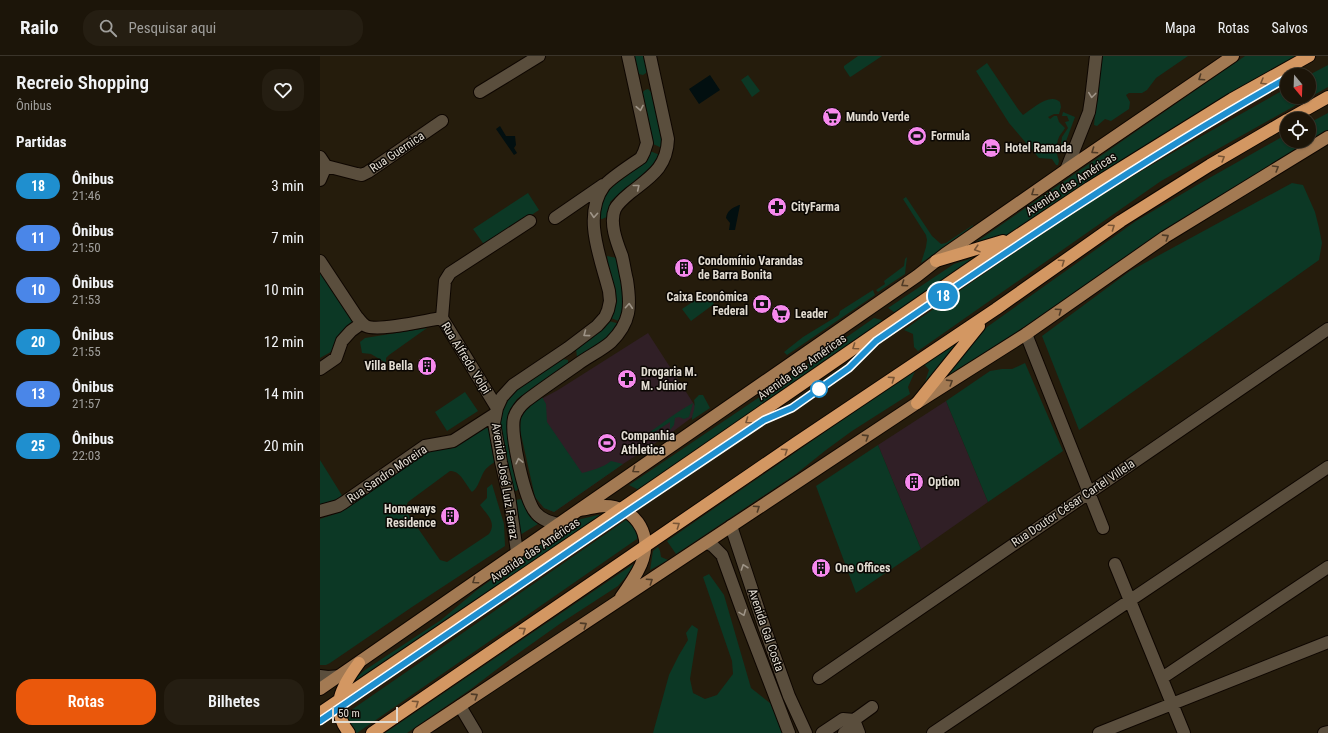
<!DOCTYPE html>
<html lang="pt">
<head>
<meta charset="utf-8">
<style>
  :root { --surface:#1c1509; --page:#251e12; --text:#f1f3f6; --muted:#a09f9c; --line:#3a342a; --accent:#ea580c }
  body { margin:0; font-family:"Roboto Condensed",sans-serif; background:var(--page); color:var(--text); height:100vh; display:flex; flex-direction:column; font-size:15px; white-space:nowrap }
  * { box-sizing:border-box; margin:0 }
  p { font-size:13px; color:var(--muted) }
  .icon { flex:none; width:22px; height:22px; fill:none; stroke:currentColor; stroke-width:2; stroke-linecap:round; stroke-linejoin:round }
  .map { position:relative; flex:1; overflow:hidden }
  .drawer { display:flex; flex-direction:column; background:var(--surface); width:320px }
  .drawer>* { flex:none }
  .badge { padding:0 8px; border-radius:13px; font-size:14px; line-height:26px }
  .needle { width:26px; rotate:161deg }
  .controls { position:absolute; left:960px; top:12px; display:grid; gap:8px }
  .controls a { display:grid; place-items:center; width:36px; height:36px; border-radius:50%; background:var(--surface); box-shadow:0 1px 3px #0004,0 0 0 1px var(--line); font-size:20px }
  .scale { position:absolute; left:12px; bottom:10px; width:66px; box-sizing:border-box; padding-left:4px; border:2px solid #e1dbd1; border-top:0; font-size:11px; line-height:14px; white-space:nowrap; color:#e1dbd1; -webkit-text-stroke:3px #0b0703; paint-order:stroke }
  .map>.badge { position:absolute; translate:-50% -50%; box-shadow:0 0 0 2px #fff }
  h2 { padding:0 16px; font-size:15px; line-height:36px }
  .round { display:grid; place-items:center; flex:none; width:42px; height:42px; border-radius:16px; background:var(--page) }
  .head { display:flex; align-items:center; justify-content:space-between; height:68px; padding:0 16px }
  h1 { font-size:19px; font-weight:600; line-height:30px }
  .primary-button { display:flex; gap:8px; margin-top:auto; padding:8px 16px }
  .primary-button a { flex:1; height:46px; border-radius:16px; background:var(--accent); color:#fff; font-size:16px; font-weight:600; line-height:46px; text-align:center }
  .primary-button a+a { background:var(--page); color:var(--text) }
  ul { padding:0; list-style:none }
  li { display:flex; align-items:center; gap:12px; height:52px; padding:0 16px }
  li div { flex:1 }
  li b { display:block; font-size:15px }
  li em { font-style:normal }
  li .badge { min-width:44px; font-weight:700; text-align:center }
  header { display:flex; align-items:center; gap:24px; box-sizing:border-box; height:56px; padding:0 20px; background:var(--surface); border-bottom:1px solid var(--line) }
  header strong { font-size:19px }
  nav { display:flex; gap:22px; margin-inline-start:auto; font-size:14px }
  .search { width:280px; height:36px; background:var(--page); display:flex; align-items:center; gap:10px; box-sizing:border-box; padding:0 14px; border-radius:16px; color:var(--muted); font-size:15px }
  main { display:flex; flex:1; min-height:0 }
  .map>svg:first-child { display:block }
  .commercial { fill:#301f26 }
  .green { fill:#0c3825 }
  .water { fill:#020f10 }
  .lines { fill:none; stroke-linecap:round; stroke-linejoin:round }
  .minor-casing { stroke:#0e0600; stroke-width:14 }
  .major-casing { stroke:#0e0600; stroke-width:14 }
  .highway-casing { stroke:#0e0600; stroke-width:14 }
  .minor { stroke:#5a4e3d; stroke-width:12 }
  .major { stroke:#a37a53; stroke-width:12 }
  .highway { stroke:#d39762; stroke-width:12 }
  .oneway { stroke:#4f3b27 }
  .oneway2 { stroke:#795637 }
  .oneway3 { stroke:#9e9487 }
  .line-casing { stroke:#fff; stroke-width:9 }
  .line { stroke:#1f8fcf; stroke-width:6 }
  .stop-dot { fill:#fff; stroke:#1f8fcf; stroke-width:2 }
  .labels { text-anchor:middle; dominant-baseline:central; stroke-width:3; stroke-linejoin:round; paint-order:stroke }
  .poi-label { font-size:12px; font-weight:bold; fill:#e1dbd1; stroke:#0b0703; text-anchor:start }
  .street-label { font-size:12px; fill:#e1dbd1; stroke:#0b0703 }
</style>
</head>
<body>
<header>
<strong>Railo</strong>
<div class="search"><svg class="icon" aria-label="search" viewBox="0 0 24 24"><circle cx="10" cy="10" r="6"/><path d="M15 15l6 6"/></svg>Pesquisar aqui</div>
<nav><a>Mapa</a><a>Rotas</a><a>Salvos</a></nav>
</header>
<main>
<section class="drawer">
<div class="head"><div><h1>Recreio Shopping</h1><p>Ônibus</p></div><a class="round"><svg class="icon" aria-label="heart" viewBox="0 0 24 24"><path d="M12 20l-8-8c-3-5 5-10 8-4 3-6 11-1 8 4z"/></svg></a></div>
<h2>Partidas</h2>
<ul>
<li><span class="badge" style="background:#1f8fcf;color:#fff">18</span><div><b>Ônibus</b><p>21:46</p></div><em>3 min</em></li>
<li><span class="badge" style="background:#4a86e8;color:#fff">11</span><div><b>Ônibus</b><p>21:50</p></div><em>7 min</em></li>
<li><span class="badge" style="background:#4a86e8;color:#fff">10</span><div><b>Ônibus</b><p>21:53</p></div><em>10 min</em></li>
<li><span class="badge" style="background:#1f8fcf;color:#fff">20</span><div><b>Ônibus</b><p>21:55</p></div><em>12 min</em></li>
<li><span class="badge" style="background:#4a86e8;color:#fff">13</span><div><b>Ônibus</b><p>21:57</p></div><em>14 min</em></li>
<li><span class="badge" style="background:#1f8fcf;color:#fff">25</span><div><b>Ônibus</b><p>22:03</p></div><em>20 min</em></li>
</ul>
<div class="primary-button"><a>Rotas</a><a>Bilhetes</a></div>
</section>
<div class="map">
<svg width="1008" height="677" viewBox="0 0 1008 677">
  <rect width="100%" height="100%" fill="#251c0c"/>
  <path class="commercial" d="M328,277l51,79 -28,21 -48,31 -69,48 -10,-4 -9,-11 -5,-92 28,-15z
    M626,345l42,101 -67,47 -43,-104z"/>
  <path class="green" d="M313,0h11l3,14 -1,3 -3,2 -4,-1 -2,-3z
    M538,0h24l-30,20 -2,1 -6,-9v-2z
    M781,0h87l-32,22 -9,12 -5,3h-13l-3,2 4,7 -1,7 -18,12 -6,-2 -8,7 -3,-1z
    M925,0h56l-297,182 -32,7z
    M667,7l31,46 5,6c9,-6 27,-23 37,-13l1,5 -2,7h-5l-6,3 2,2 4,-3h3l2,6 6,6c-2,4 -4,5 -6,9 -2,4 -2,10 -3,14l3,10 -1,4h-2l-4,-6 -13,-1 -30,-35 -33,-52z
    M1008,9v22l-167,94 -243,170 -4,-4 -1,-13 -9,-4c63,-45 127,-89 192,-131 62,-39 127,-75 191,-111v9h22v-22z
    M428,19l12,16 -8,6 -11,-17z
    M328,33l3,3 11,45v11l-9,-4 -1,-9 -9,-40v-3l2,-2z
    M743,56l12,5 -13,35 -3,-3 2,-3 1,-9 6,-9 -3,-6 4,-1 -2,-5h-5z
    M1008,57v17l-178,111 -129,88 -80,53 46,-55 149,-106 68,-40 83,-47v7h22v-18z
    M330,95l10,4 -12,17 -10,9 -17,11 -11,10 -1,14 -7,3 -4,-1c2,-26 18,-34 37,-48 8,-6 13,-9 15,-19z
    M972,127l11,2 12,27 4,16 3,15 -3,17 -240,170 -37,-94 88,-65z
    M208,137l11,17 -54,36 -12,-17z
    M586,141l26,39 9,8 5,-1 27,-18v1l-1,2 -51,35 5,-16 1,-7 -1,-5 -23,-36z
    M669,197l-95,65v-6l-6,-4 66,-44z
    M287,200l10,2 10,45 -6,19 -10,-4 4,-12z
    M587,201l-2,17 -27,18 -2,-2 9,-6 -1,-3 20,-15 1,-7z
    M0,216l33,49 -13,14 -4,14 -16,9z
    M553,234l2,5 -88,60 -3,-3 19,-15 36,-22 1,-4z
    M386,237l8,11 -23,17 -9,-12z
    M554,262l8,2 -2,7 -243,168v-6l-8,-4 169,-114z
    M289,265l11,3 -11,17 -28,18 -4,-2 -1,-8 2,-4 27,-17z
    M107,272l-38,27 -3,3v5l-15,-9 -9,-1 -2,-11 5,-4z
    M648,277l-33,42 -11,10 5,-15 -5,-6z
    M243,303l5,1v3l-2,3 -49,33 -3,5 -4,11 10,73 -4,3 -3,-1 -15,-65 5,-18 4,-8 5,-6 44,-31z
    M705,307l38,88 -75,51 -42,-101 44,-30 12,-2h10z
    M596,313l-8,18 2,7 -58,37 -26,19 -30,24 -120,80 -9,-13z
    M145,336l13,19 -31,20 -12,-19z
    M379,339h4l7,13 -18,12c0,-8 4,-10 2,-20z
    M222,341l4,7 1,18 35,51c11,-3 20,-5 29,-12l12,3 -69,48 -10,-4 -9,-11 -15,-67 1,-15 9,-10z
    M373,347l-4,14 -5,2 -5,-2 -4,1 -1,7 -4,5v-8l-17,11 -3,-1c14,-10 28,-21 43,-29z
    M168,366l10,37c-4,4 -10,7 -13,11 -5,7 -6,17 -13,22 -6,-7 -12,-22 -22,-21l-42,31 -3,6 1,3 34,49 7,2 42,-28c8,-12 -2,-19 -9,-29l7,-7v-10l5,-4 12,40 1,22 -93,61 -82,56 -4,2h-6v-146l21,-7 4,-4 86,-59h19l13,-7z
    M558,389l43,104 -65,44 -40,-107z
    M0,404l23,37 -23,8z
    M202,443c4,11 6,19 16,25l-18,11 -5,-35z
    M278,459h5l-254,173 8,-11 8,-7 76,-50 36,-30 28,-20 69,-48 7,-3z
    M306,464c7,5 12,11 11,19l-280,194 -4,-2 -9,-16z
    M338,491l2,4 1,6 7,3 -18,10 3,-19z
    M315,507l-10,15 -7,8 -57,37 -52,37 -38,29 -64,44h-22z
    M389,518l15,21 27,93 24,19 9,26h-131l16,-58 10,-20 9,-15 -2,-7 6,-8 6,4 -8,50 3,14 12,6 12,-4 16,-21 -1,-13 -29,-84z"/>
  <path class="water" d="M390,19l10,15 -21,14 -10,-15z
    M180,70l6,10h9l1,9 -2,3 3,5 -3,2 -18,-26z
    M419,149h1l-5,25h-6l1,-7 -4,-5c1,-7 6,-10 13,-13z"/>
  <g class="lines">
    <g class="minor-casing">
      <path id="minor" d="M160,36l59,-36
        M0,101l6,9 -6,14
        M6,110l31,8 5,1 6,-3 74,-51
        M746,114l23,-58 2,-13 5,-43
        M235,162l48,-33
        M0,205l37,56c3,3 5,7 9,9 12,6 61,-6 76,-8l55,90
        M122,262l3,-37 5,-8 80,-52
        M706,278l77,194
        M0,313l16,-11 6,-17 9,-10 11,-8
        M0,455l18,-5 5,-3 82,-57 28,-5 42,-27
        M238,468c-8,-2 -16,-4 -22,-11 -11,-11 -26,-79 -22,-95 2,-7 6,-12 12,-17 17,-13 35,-25 52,-37 11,-8 24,-14 33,-22 20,-20 20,-36 16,-62 -2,-8 -3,-16 -5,-24 -5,-13 -13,-33 -7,-47 3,-6 9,-11 15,-16 20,-16 37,-25 38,-54l-18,-83
        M411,470l34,103 24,67 17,37
        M387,487l6,3 9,9 21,58 46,120
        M197,496l-8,-56 -8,-34 -7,-39 3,-15 5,-11 11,-12 55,-37 29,-22 8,-9 3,-7 2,-9 -1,-10c-8,-32 -27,-75 -5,-105 5,-7 28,-22 37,-28l3,-6 3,-9 -19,-87
        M795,508l69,169
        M0,620l8,1 13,-1
        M499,622l509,-349
        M842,622l166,-111
        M140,650l16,27
        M502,677l21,-14 11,1 -6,10 -4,3
        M539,677l-5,-13 18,-13
        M613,677l395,-266
        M779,677l229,-91
        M1004,677l4,-1"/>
    </g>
    <g class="major-casing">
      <path id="major" d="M260,454c8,-1 17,-4 25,-4 28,0 47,26 38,53 -4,14 -14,26 -22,38
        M0,633l597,-413 28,-22 121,-84 167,-114
        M99,677l498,-330 109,-69 139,-97 163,-100"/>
    </g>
    <g class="highway-casing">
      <path id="highway" d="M969,63l39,-22
        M616,205l67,-20
        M597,347l62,-77
        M0,657l301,-204 393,-271 75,-50 143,-89 77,-43
        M29,677c-20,-26 -7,-47 10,-70
        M52,677l424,-290 200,-134 125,-88 89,-56 77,-45"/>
    </g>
    <use href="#minor" class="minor"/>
    <use href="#major" class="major"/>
    <use href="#highway" class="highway"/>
  </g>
  <defs><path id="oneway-chevron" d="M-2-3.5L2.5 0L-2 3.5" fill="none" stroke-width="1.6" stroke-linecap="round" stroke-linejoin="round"/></defs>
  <g class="oneway">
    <use href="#oneway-chevron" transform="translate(881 22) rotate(146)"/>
    <use href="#oneway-chevron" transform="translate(774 95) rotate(146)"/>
    <use href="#oneway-chevron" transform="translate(956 112) rotate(-31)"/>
    <use href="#oneway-chevron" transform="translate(714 137) rotate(145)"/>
    <use href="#oneway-chevron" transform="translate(846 181) rotate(-33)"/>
    <use href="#oneway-chevron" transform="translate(584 228) rotate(146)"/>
    <use href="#oneway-chevron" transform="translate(739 255) rotate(-35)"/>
    <use href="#oneway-chevron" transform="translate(630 326) rotate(-32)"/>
    <use href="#oneway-chevron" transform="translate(546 381) rotate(-33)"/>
    <use href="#oneway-chevron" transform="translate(315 414) rotate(145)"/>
    <use href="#oneway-chevron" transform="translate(437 452) rotate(-34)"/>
    <use href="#oneway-chevron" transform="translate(155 525) rotate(145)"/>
    <use href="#oneway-chevron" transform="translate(330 525) rotate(-34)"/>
    <use href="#oneway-chevron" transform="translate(264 569) rotate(-33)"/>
    <use href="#oneway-chevron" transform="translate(155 640) rotate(-33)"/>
  </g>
  <g class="oneway2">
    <use href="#oneway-chevron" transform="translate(943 26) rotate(150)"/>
    <use href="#oneway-chevron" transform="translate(902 102) rotate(-31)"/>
    <use href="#oneway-chevron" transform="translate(792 171) rotate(-35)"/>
    <use href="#oneway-chevron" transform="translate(657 193) rotate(163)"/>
    <use href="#oneway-chevron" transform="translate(742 206) rotate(-35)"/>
    <use href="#oneway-chevron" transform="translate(535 291) rotate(145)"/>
    <use href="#oneway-chevron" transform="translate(572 323) rotate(-34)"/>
    <use href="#oneway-chevron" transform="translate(428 365) rotate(145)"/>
    <use href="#oneway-chevron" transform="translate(465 395) rotate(-34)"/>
    <use href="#oneway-chevron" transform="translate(357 469) rotate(-34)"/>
    <use href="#oneway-chevron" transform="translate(203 574) rotate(-34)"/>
    <use href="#oneway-chevron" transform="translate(96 647) rotate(-34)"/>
  </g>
  <g class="oneway3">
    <use href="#oneway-chevron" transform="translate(772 39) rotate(97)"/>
    <use href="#oneway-chevron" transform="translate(320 52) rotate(79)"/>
    <use href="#oneway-chevron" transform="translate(317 131) rotate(-39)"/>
    <use href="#oneway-chevron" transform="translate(274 159) rotate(94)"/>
    <use href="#oneway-chevron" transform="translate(309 250) rotate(-86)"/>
    <use href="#oneway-chevron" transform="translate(266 278) rotate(143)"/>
    <use href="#oneway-chevron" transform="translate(199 405) rotate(-103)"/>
    <use href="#oneway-chevron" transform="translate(424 511) rotate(-109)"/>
    <use href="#oneway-chevron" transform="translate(423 557) rotate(69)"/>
  </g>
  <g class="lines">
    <g class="line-casing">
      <path id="line" d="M0,665l307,-209 137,-92 28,-12 57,-40 27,-27c134,-92 269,-183 411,-263"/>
    </g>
    <use href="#line" class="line"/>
  </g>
  <defs>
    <g id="supermarket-disc" transform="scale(1)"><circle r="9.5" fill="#f689ed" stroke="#0b0703"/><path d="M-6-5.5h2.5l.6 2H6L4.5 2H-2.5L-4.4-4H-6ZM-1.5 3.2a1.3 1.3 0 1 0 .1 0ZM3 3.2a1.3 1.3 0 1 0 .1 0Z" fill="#111"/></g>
    <g id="stadium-disc" transform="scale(1)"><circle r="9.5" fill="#f689ed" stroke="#0b0703"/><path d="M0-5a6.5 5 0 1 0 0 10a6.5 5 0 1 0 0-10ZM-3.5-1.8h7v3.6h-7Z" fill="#111"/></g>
    <g id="hotel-disc" transform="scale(1)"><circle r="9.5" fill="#f689ed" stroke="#0b0703"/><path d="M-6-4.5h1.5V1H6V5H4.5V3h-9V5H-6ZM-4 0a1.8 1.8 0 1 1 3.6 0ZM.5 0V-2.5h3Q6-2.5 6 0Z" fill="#111"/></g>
    <g id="pharmacy-disc" transform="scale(1)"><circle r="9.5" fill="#f689ed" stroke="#0b0703"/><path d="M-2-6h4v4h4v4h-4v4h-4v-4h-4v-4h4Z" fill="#111"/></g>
    <g id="building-disc" transform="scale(1)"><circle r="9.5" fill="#f689ed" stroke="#0b0703"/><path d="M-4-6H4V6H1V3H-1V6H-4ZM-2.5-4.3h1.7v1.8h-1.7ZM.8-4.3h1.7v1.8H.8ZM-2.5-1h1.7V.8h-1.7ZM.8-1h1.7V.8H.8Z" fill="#111"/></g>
    <g id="bank-disc" transform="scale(1)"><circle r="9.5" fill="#f689ed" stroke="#0b0703"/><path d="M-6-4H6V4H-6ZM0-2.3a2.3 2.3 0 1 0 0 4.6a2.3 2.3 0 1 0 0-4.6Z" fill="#111"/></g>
  </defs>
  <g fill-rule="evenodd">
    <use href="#supermarket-disc" x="512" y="61"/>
    <use href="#stadium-disc" x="597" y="80"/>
    <use href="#hotel-disc" x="671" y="92"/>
    <use href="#pharmacy-disc" x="457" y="151"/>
    <use href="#building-disc" x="364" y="212"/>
    <use href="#bank-disc" x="442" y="248"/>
    <use href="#supermarket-disc" x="461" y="258"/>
    <use href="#building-disc" x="107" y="310"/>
    <use href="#pharmacy-disc" x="307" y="323"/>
    <use href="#stadium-disc" x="287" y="387"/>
    <use href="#building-disc" x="594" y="426"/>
    <use href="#building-disc" x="130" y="460"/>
    <use href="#building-disc" x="501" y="512"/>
  </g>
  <circle class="stop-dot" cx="499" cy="333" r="8"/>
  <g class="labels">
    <g class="poi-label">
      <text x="526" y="61">Mundo Verde</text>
      <text x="611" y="80">Formula</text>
      <text x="685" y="92">Hotel Ramada</text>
      <text x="471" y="151">CityFarma</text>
      <text x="378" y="205">Condomínio Varandas<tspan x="378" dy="14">de Barra Bonita</tspan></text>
      <text x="428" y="241" text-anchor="end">Caixa Econômica<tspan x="428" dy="14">Federal</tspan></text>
      <text x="475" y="258">Leader</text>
      <text x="93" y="310" text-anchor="end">Villa Bella</text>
      <text x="321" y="316">Drogaria M.<tspan x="321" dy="14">M. Júnior</tspan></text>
      <text x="301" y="380">Companhia<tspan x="301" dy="14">Athletica</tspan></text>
      <text x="608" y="426">Option</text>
      <text x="116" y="453" text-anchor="end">Homeways<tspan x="116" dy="14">Residence</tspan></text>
      <text x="515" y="512">One Offices</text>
    </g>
    <g class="street-label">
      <text transform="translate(77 96) rotate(-34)">Rua Guernica</text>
      <text transform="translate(751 128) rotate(-33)">Avenida das Américas</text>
      <text transform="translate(146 302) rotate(58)">Rua Alfredo Volpi</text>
      <text transform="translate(482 311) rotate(-35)">Avenida das Américas</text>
      <text transform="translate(67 418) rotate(-34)">Rua Sandro Moreira</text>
      <text transform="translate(185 425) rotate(81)">Avenida José Luiz Ferraz</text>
      <text transform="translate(753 447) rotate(-34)">Rua Doutor César Cartel Villela</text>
      <text transform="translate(215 494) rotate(-34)">Avenida das Américas</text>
      <text transform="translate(446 574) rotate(71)">Avenida Gal Costa</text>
    </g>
  </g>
</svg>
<div class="controls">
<a><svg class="needle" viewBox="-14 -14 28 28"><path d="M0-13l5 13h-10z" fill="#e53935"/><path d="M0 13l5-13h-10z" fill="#a09f9c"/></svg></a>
<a><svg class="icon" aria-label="locate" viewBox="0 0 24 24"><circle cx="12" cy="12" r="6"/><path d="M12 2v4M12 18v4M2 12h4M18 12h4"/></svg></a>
</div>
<div class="scale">50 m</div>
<b class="badge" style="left:623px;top:240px;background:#1f8fcf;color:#fff">18</b>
</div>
</main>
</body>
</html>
